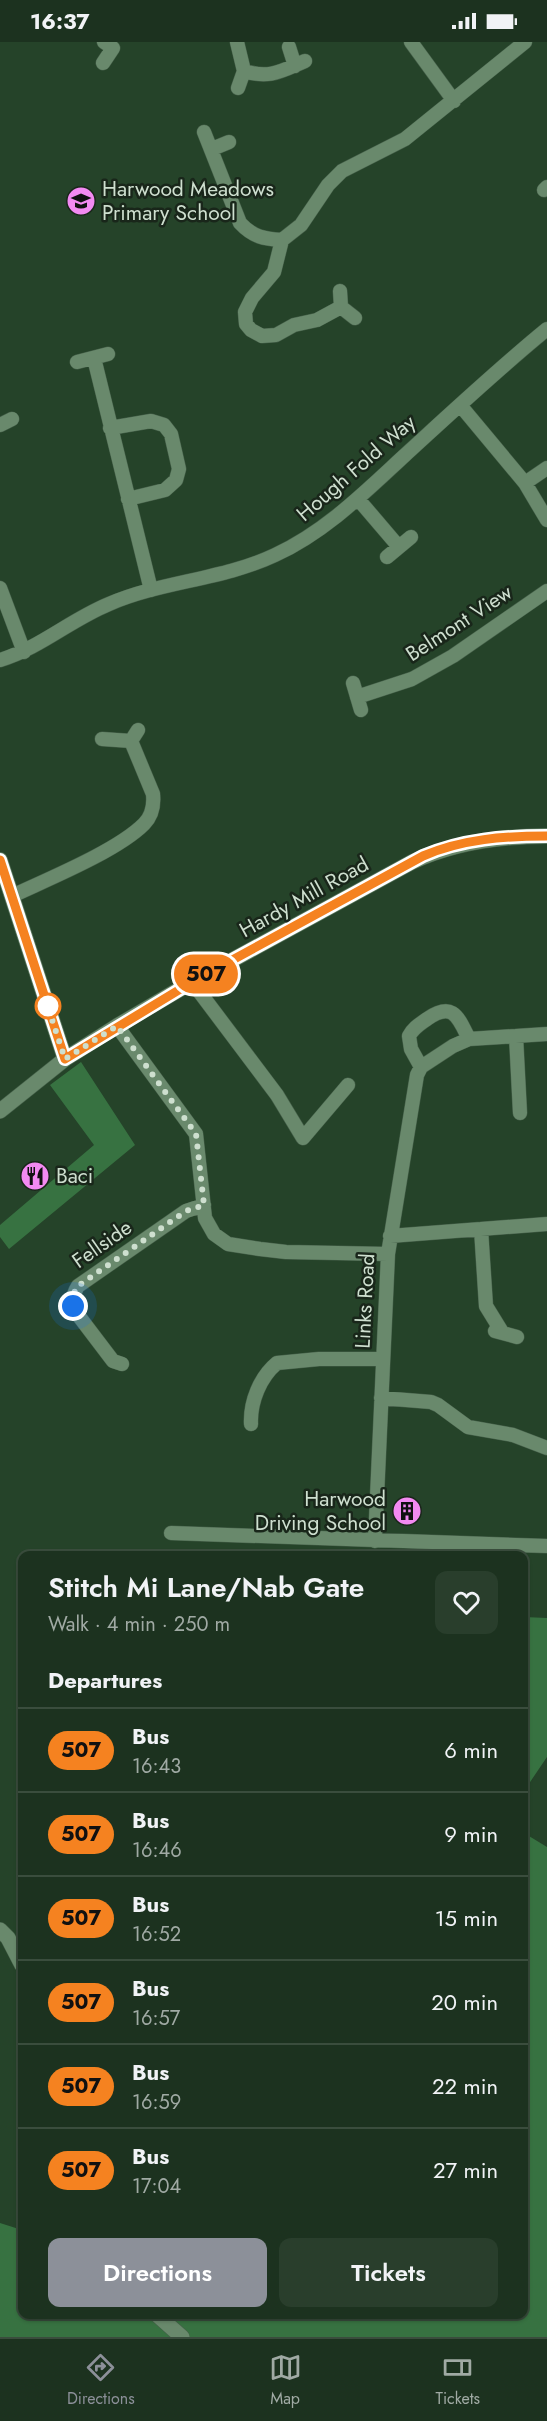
<!DOCTYPE html>
<html lang="en">
<head>
<meta charset="utf-8">
<style>
  :root { --surface:#1c321f; --page:#293e2c; --text:#f1f3f6; --muted:#a0aaa4; --line:#3a4d3d; --accent:#8c9099 }
  body { margin:0; font-family:Jost,sans-serif; background:var(--page); color:var(--text); height:100vh; display:flex; flex-direction:column; font-size:22px; white-space:nowrap }
  * { box-sizing:border-box; margin:0 }
  p { font-size:20px; color:var(--muted) }
  .icon { flex:none; width:33px; height:33px; fill:none; stroke:currentColor; stroke-width:2; stroke-linecap:round; stroke-linejoin:round }
  .map { position:relative; flex:1; overflow:hidden }
  .drawer { position:absolute; left:18px; top:1509px; width:510px; height:768px; display:flex; flex-direction:column; background:var(--surface); border-radius:12px; box-shadow:0 2px 4px #0004,0 0 0 2px var(--line) }
  .drawer>* { flex:none }
  .badge { padding:0 12px; border-radius:20px; font-size:21px; line-height:39px }
  .you { position:absolute; width:30px; height:30px; margin:-15px; border:4px solid #fff; border-radius:50%; background:#1a73e8; box-shadow:0 0 0 9px #1a73e833 }
  .map>.badge { position:absolute; translate:-50% -50%; box-shadow:0 0 0 3px #fff }
  h2 { padding:0 30px; font-size:22px; line-height:54px }
  .round { display:grid; place-items:center; flex:none; width:63px; height:63px; border-radius:12px; background:var(--page) }
  .head { display:flex; align-items:center; justify-content:space-between; height:102px; padding:0 30px }
  h1 { font-size:28px; font-weight:600; line-height:45px }
  .cta { display:flex; gap:12px; margin-top:auto; padding:12px 30px }
  .cta a { flex:1; height:69px; border-radius:12px; background:var(--accent); color:#fff; font-size:24px; font-weight:600; line-height:69px; text-align:center }
  .cta a+a { background:var(--page); color:var(--text) }
  ul { padding:0; list-style:none }
  li { display:flex; align-items:center; gap:18px; height:84px; padding:0 30px; border-top:2px solid var(--line) }
  li div { flex:1 }
  li b { display:block; font-size:22px }
  li em { font-style:normal }
  li .badge { min-width:66px; font-weight:700; text-align:center }
  .status { display:flex; justify-content:space-between; align-items:center; height:42px; padding:0 30px; background:var(--surface); direction:ltr }
  .status svg { height:16px; fill:currentColor }
  .tab-bar { display:flex; justify-content:space-around; align-items:center; height:84px; border-top:2px solid var(--line); background:var(--surface); font-size:16px; color:var(--muted) }
  .tab-bar a { display:grid; justify-items:center; gap:3px }
  .tab-bar .current { color:var(--accent) }
  .map>svg:first-child { display:block }
  .green { fill:#377241 }
  .lines { fill:none; stroke-linecap:round; stroke-linejoin:round }
  .street-casing { stroke:#46604a; stroke-width:15 }
  .secondary-casing { stroke:#46604a; stroke-width:16 }
  .street { stroke:#69896c; stroke-width:14 }
  .secondary { stroke:#69896c; stroke-width:15 }
  .line-casing { stroke:#fff; stroke-width:14 }
  .line { stroke:#f58220; stroke-width:9 }
  .walk { stroke:#cedfcf; stroke-width:6; stroke-dasharray:0 10.8 }
  .stop-dot { fill:#fff; stroke:#f58220; stroke-width:3 }
  .labels { text-anchor:middle; dominant-baseline:central; stroke-width:5; stroke-linejoin:round; paint-order:stroke }
  .poi-label { font-size:21px; fill:#cedfcf; stroke:#19261a; text-anchor:start }
  .street-label { font-size:21px; fill:#cedfcf; stroke:#19261a }
</style>
</head>
<body>
<div class="status"><b>16:37</b><svg viewBox="0 0 49 12"><path d="M0 12V9h3v3zM5 12V6h3v6zM10 12V3h3v9zM15 12V0h3v12zM26 1h20v11H26zM47 4h2v5h-2z"/></svg></div>
<div class="map">
<svg width="547" height="2295" viewBox="0 0 547 2295">
  <rect width="100%" height="100%" fill="#254329"/>
  <path class="green" d="M81,1020l54,83 -126,104 -9,-12v-12l94,-80 -44,-60z
    M524,1575l23,1v139l-23,34z
    M524,1791l23,14v490h-547v-114l22,7v84h502z"/>
  <g class="lines">
    <g class="street-casing">
      <path id="street" d="M237,0l7,29 -6,17
        M411,0l43,59
        M289,5l6,19
        M103,21l10,-15 -9,-6
        M244,29c26,8 37,0 61,-10
        M204,90l36,91c13,14 24,16 42,17l19,-15 27,-40 14,-14 63,-32 120,-97
        M212,107l17,-7
        M544,148l3,-3
        M282,198l-8,32 -22,26 -7,14 1,12 5,6 11,6 14,-1 18,-10 23,-5 24,-13
        M340,249l1,16 14,11
        M94,316l57,232
        M77,320l31,-8
        M460,363l65,78 22,37
        M0,383l12,-6
        M110,386l41,-7 13,4 7,9 8,35 -3,11 -11,10 -37,9
        M525,441l22,-15
        M358,457l41,48
        M387,515l24,-20
        M0,546l24,64
        M0,618c40,-12 70,-40 109,-56 53,-23 113,-24 166,-49 50,-23 89,-62 129,-99 47,-43 94,-87 143,-127
        M353,641l8,27
        M357,655l55,-18 41,-23 94,-65
        M102,697l29,2 7,-11
        M12,854c36,-17 105,-45 132,-72 8,-8 10,-20 9,-30l-22,-53
        M192,940l85,113 26,43 45,-53
        M117,984l79,108 9,84 9,16 14,10 32,5 26,3 102,2
        M516,994l4,77
        M421,1025l-10,-18 -2,-13c4,-8 11,-12 18,-17 26,-18 31,-2 42,20
        M481,1187l5,77 16,26
        M390,1194l157,-12
        M495,1289l22,6
        M122,1322l-9,-3 -38,-50c-4,-9 -2,-17 3,-25l108,-75 18,-6
        M381,1356l50,4 7,3 30,22 45,8 34,13
        M251,1382c-1,-22 9,-47 26,-61l42,-4h64
        M171,1491l376,13
        M375,1499l13,-287 29,-179 4,-8 32,-21 16,-7 78,-5"/>
    </g>
    <g class="secondary-casing">
      <path id="secondary" d="M0,818l65,199
        M0,1069l65,-52 52,-33 75,-44 220,-120c43,-20 88,-26 135,-26
        M0,1888l8,8 14,27
        M156,2272l26,23"/>
    </g>
    <use href="#street" class="street"/>
    <use href="#secondary" class="secondary"/>
  </g>
  <g class="lines">
    <g class="line-casing">
      <path id="line" d="M0,818l65,199 127,-77 231,-126c39,-17 82,-20 124,-20"/>
    </g>
    <use href="#line" class="line"/>
    <path class="walk" d="M48,964l-3,-8 20,61 52,-33 79,108 8,71 -18,6 -108,75 -4,7 -1,13"/>
  </g>
  <defs>
    <g id="school-disc" transform="scale(1.5)"><circle r="9.5" fill="#f38af2" stroke="#19261a"/><path d="M0-5L7-2L0 1L-7-2ZM-4 1L0 2.5L4 1V4Q0 6-4 4Z" fill="#111"/></g>
    <g id="restaurant-disc" transform="scale(1.5)"><circle r="9.5" fill="#f38af2" stroke="#19261a"/><path d="M-5-6h1v4h1v-4h1v4h1v-4h1v5L-1.5 .5V6h-2V.5L-5-1ZM5-6V6H3V1.5H1.5Q1.5-4 5-6Z" fill="#111"/></g>
    <g id="building-disc" transform="scale(1.5)"><circle r="9.5" fill="#f38af2" stroke="#19261a"/><path d="M-4-6H4V6H1V3H-1V6H-4ZM-2.5-4.3h1.7v1.8h-1.7ZM.8-4.3h1.7v1.8H.8ZM-2.5-1h1.7V.8h-1.7ZM.8-1h1.7V.8H.8Z" fill="#111"/></g>
  </defs>
  <g fill-rule="evenodd">
    <use href="#school-disc" x="81" y="159"/>
    <use href="#restaurant-disc" x="35" y="1134"/>
    <use href="#building-disc" x="407" y="1469"/>
  </g>
  <circle class="stop-dot" cx="48" cy="964" r="12"/>
  <g class="labels">
    <g class="poi-label">
      <text x="102" y="147">Harwood Meadows<tspan x="102" dy="24">Primary School</tspan></text>
      <text x="56" y="1134">Baci</text>
      <text x="386" y="1457" text-anchor="end">Harwood<tspan x="386" dy="24">Driving School</tspan></text>
    </g>
    <g class="street-label">
      <text transform="translate(356 426) rotate(-41)">Hough Fold Way</text>
      <text transform="translate(459 581) rotate(-33)">Belmont View</text>
      <text transform="translate(304 855) rotate(-29)">Hardy Mill Road</text>
      <text transform="translate(102 1202) rotate(-35)">Fellside</text>
      <text transform="translate(365 1259) rotate(-87)">Links Road</text>
    </g>
  </g>
</svg>
<div class="you" style="left:73px;top:1264px"></div>
<b class="badge" style="left:206px;top:932px;background:#f58220;color:#111">507</b>
<section class="drawer">
<div class="head"><div><h1>Stitch Mi Lane/Nab Gate</h1><p>Walk · 4 min · 250 m</p></div><a class="round"><svg class="icon" aria-label="heart" viewBox="0 0 24 24"><path d="M12 20l-8-8c-3-5 5-10 8-4 3-6 11-1 8 4z"/></svg></a></div>
<h2>Departures</h2>
<ul>
<li><span class="badge" style="background:#f58220;color:#111">507</span><div><b>Bus</b><p>16:43</p></div><em>6 min</em></li>
<li><span class="badge" style="background:#f58220;color:#111">507</span><div><b>Bus</b><p>16:46</p></div><em>9 min</em></li>
<li><span class="badge" style="background:#f58220;color:#111">507</span><div><b>Bus</b><p>16:52</p></div><em>15 min</em></li>
<li><span class="badge" style="background:#f58220;color:#111">507</span><div><b>Bus</b><p>16:57</p></div><em>20 min</em></li>
<li><span class="badge" style="background:#f58220;color:#111">507</span><div><b>Bus</b><p>16:59</p></div><em>22 min</em></li>
<li><span class="badge" style="background:#f58220;color:#111">507</span><div><b>Bus</b><p>17:04</p></div><em>27 min</em></li>
</ul>
<div class="cta"><a>Directions</a><a>Tickets</a></div>
</section>
</div>
<nav class="tab-bar">
<a class="current"><svg class="icon" aria-label="directions" viewBox="0 0 24 24"><path d="M12 3l9 9-9 9-9-9zM9 14v-3h6M13 9l2 2-2 2"/></svg>Directions</a>
<a><svg class="icon" aria-label="map" viewBox="0 0 24 24"><path d="M3 6l6-2 6 2 6-2v14l-6 2-6-2-6 2zM9 4v14M15 6v14"/></svg>Map</a>
<a><svg class="icon" aria-label="tickets" viewBox="0 0 24 24"><path d="M3 7h18v10H3zM15 7v10"/></svg>Tickets</a>
</nav>
</body>
</html>
